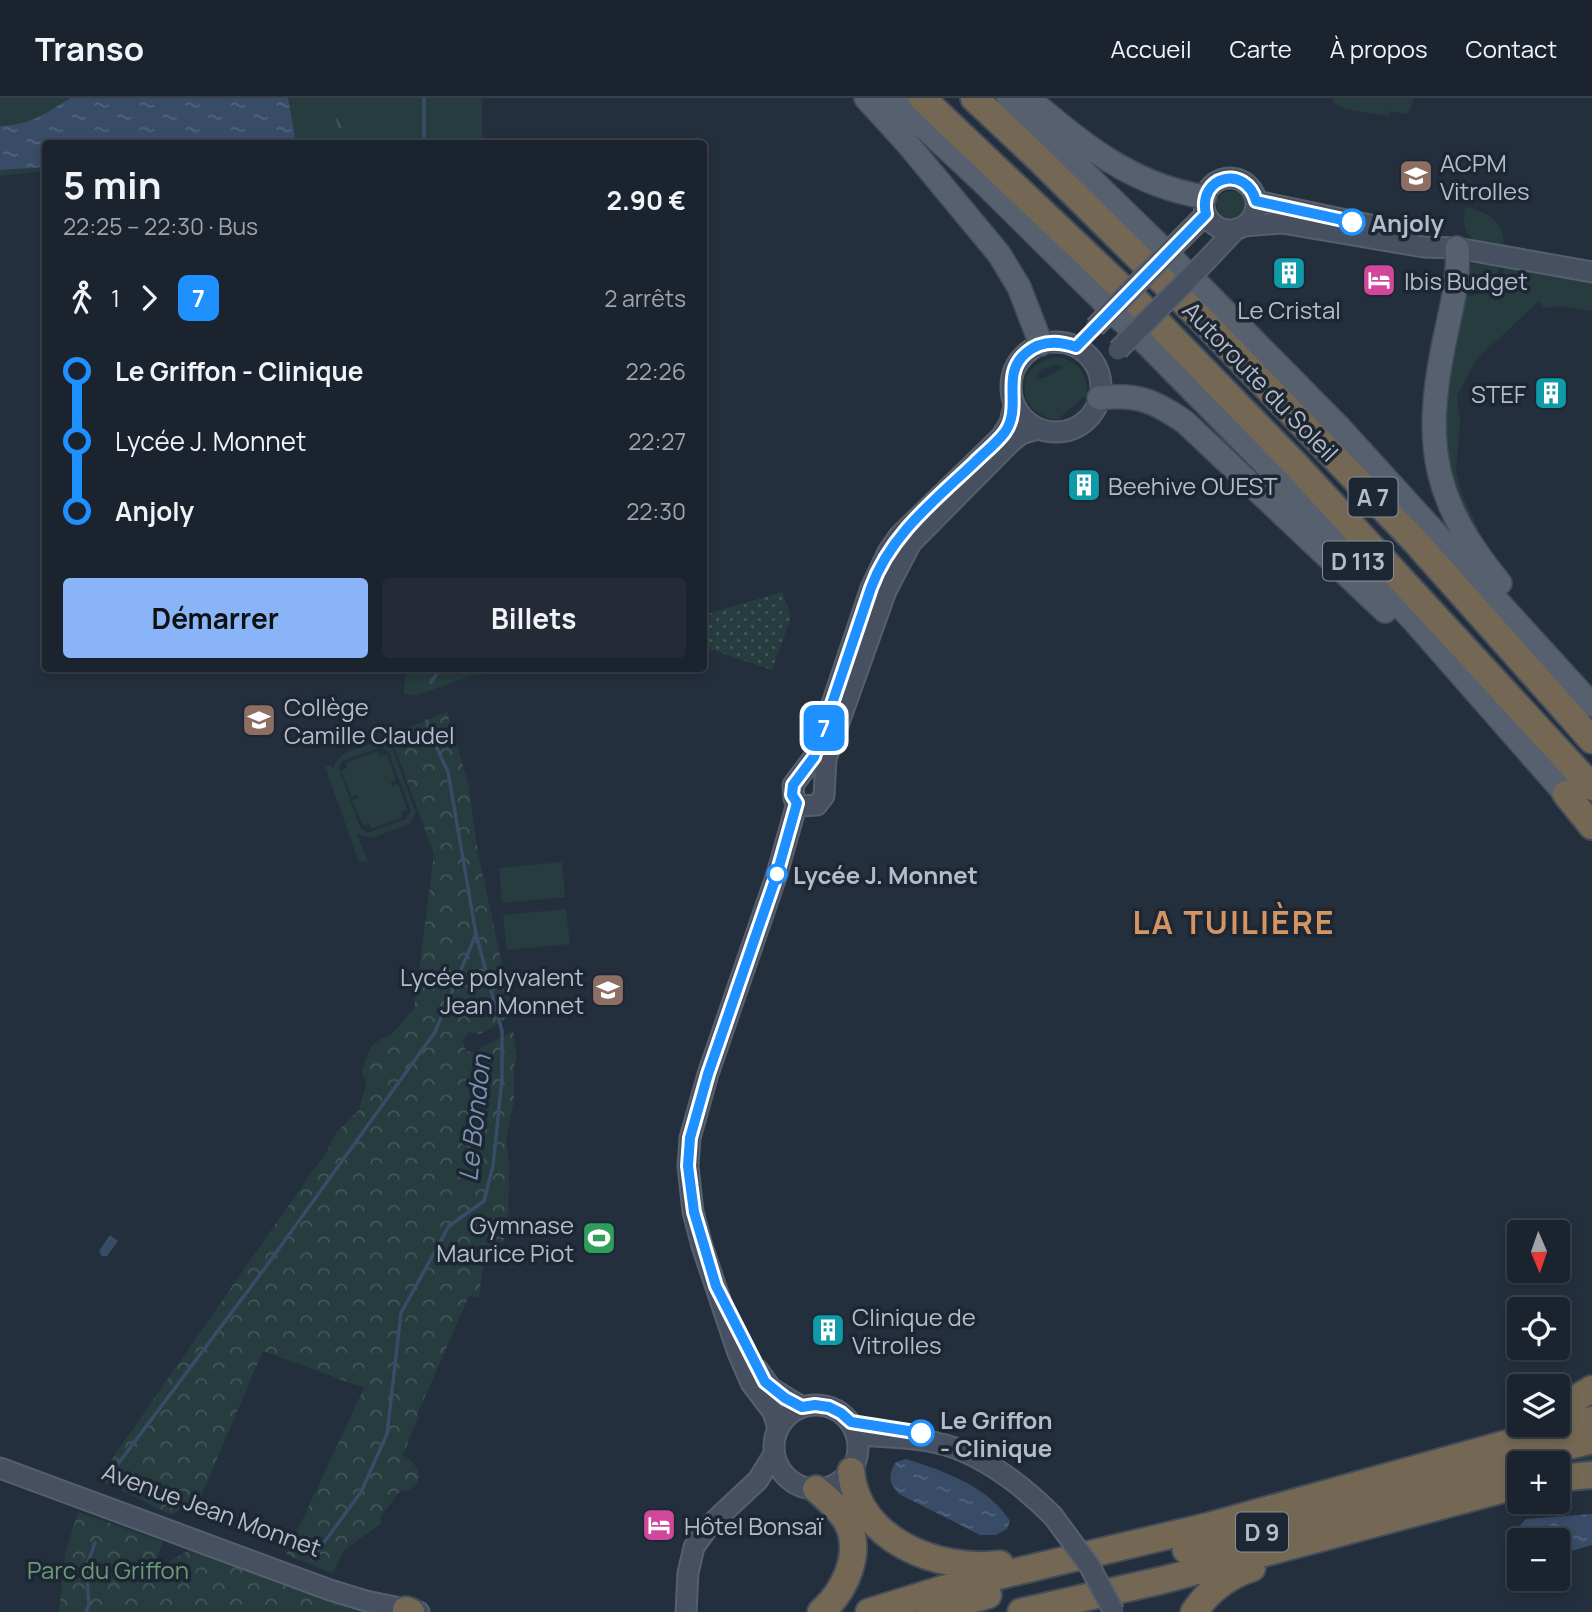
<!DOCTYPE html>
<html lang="fr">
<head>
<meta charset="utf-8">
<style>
  :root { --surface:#1b232e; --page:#242b36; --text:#f1f3f6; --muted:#a0a4aa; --line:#39404a; --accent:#8ab4f8 }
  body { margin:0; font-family:Manrope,sans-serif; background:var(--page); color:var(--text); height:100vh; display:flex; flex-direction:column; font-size:26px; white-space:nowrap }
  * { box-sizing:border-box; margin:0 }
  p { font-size:23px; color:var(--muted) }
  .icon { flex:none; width:38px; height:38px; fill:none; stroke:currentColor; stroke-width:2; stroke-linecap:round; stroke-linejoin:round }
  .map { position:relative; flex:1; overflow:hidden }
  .details { position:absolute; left:42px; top:42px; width:665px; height:532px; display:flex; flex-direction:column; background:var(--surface); border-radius:7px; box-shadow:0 4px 10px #0003,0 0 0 2px var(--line) }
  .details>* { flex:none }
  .badge { padding:0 14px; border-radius:10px; font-size:24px; line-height:46px }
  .needle { width:46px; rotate:178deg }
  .fabs { position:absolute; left:1507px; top:1122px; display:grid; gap:14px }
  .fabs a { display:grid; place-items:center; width:63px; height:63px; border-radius:7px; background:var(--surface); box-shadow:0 4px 10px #0003,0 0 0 2px var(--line); font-size:35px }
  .map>.badge { position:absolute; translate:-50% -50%; box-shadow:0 0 0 4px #fff }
  .legs { display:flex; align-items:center; gap:10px; height:77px; padding:0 21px; font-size:23px }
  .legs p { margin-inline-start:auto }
  .overview { display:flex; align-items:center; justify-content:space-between; height:119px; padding:0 21px }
  h1 { font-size:38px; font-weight:700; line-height:52px }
  .primary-button { display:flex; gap:14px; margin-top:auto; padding:14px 21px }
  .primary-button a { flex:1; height:80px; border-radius:7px; background:var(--accent); color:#111; font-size:28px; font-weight:700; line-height:80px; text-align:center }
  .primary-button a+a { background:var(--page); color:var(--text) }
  ul { padding:0 21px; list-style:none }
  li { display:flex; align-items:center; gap:24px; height:70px; font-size:26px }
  li i { display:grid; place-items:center; width:10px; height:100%; margin:0 9px; background:currentColor }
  li i::after { content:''; width:18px; height:18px; margin:-9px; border:5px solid; border-radius:50%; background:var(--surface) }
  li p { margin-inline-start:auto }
  li:first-child i { background:linear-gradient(#0000 50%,currentColor 0) }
  li:last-child i { background:linear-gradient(currentColor 50%,#0000 0) }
  header { display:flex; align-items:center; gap:42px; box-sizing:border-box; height:98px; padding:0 35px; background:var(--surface); border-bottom:2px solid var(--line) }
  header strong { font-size:33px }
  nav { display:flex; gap:38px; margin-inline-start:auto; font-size:24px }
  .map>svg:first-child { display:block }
  .grass { fill:#263c3f; fill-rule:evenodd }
  .forest { fill:url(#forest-firs) }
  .park { fill:url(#park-crowns) }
  .garden { fill:url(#garden-dots) }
  .water { fill:url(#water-ripples) }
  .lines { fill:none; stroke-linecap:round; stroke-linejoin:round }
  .stream { stroke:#394c67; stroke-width:3.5 }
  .secondary-casing { stroke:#565f6c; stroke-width:23 }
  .primary-casing { stroke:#414a57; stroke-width:26 }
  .highway-casing { stroke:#434c59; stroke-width:30 }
  .secondary { stroke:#465061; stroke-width:19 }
  .primary { stroke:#56606e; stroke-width:23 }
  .highway { stroke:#746855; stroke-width:26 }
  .secondary-bridge-casing { stroke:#565f6c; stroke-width:23; stroke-linecap:butt }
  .secondary-bridge { stroke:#465061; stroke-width:19 }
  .line-1-casing { stroke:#fff; stroke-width:16 }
  .line-1 { stroke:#1e90ff; stroke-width:10 }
  .stop-1-dot { fill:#fff; stroke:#1e90ff; stroke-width:3.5 }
  .labels { text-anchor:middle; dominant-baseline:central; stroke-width:7; stroke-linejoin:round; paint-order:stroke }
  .shield { fill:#1d2633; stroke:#878f9c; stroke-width:2 }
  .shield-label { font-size:23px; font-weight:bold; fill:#b4bcc9 }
  .poi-label { font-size:24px; fill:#b4bcc9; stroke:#1d2633; text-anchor:start }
  .stop-label { font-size:24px; font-weight:bold; fill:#b4bcc9; stroke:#1d2633; text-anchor:start }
  .street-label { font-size:24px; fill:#b4bcc9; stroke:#1d2633 }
  .park-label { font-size:24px; fill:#6b9a76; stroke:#1d2633 }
  .water-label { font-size:26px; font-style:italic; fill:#7c92b1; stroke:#1d2633 }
  .district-label { font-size:32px; font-weight:bold; letter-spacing:2px; fill:#d59563; stroke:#1d2633 }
</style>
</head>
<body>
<header>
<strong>Transo</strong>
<nav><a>Accueil</a><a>Carte</a><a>À propos</a><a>Contact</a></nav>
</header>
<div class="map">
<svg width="1592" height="1514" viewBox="0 0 1592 1514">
  <defs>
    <pattern id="forest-firs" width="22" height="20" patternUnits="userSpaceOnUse" patternTransform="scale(1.75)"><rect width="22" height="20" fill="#263c3f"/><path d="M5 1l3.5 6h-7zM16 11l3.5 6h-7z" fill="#435659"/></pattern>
    <pattern id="park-crowns" width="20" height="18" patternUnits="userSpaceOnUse" patternTransform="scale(1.75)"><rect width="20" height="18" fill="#263c3f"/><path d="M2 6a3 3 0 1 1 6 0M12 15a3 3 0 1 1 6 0" fill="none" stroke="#435659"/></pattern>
    <pattern id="garden-dots" width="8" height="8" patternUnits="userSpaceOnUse" patternTransform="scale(1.75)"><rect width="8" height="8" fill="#263c3f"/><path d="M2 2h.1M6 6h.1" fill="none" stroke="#435659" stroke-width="1.8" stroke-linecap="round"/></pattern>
    <pattern id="water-ripples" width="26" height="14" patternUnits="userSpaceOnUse" patternTransform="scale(1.75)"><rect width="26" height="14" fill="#394c67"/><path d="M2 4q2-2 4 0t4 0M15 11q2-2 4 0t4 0" fill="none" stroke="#53647b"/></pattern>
  </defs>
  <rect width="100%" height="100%" fill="#242f3e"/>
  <path class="grass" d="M0,0h482v45l-436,1 -1,27 -45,5z
    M1334,0h80l-6,16 -18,-3 -2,5 -44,-7 -11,-7z
    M1217 107a14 14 0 1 1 28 0a14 14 0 1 1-28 0Z
    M1465,109c23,4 42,17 38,42 -28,-6 -43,-8 -38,-42z
    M1482,162l19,3c-5,20 -21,30 -41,28l7,-23z
    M1507,166l85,15v32l-31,-5 -17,2 -5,-7 -63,59 -19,36 3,26 -4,48 6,24 16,34 -7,4 -27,-66 -4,-47 20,-123c24,2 39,-10 47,-32z
    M1059,259c20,5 29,17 28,37l-30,26c-44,-6 -43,-60 2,-63zM1056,267l8,2 -17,10 -12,3 7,-11z
    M472,570l32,4 -33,4 -56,20 -11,-2 1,-25z
    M376,644l10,1 7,7 23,63 -7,11 -37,14 -15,-4 11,27 -9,1 -34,-95 6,-2 2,4c4,-18 27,-21 43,-27zM382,649l7,6 22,58 -5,8 -39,14 -7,-6 -21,-58 2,-7 4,-2z
    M378,653l2,5 7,-2 9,26 -6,3 2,3 6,-2 9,25 -6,3 2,5 -32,12 -2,-5 -6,2 -11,-26 6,-2v-3l-6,2 -11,-26 6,-3 -1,-5z
    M562,764l3,35 -63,6 -3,-35z
    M566,811l4,35 -63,6 -4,-35z
    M1592,1353v15l-34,2v-5h-14z"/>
  <path class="forest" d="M333,0h10l6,34 6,11h-11l-8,-23z"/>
  <path class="park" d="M447,614l21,71 10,70 35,162 -33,19 -11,-2 -7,8 4,11 10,2 6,-6 31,-16 4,26 -3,8v36l-8,38 3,22 -1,73c-8,13 -9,8 -16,15 -11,12 -11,34 -13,49l-10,-2 -52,119 2,1 -16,39c10,6 18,14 15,27l-9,8 -9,1 -20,26 2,6 -38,27 -11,23 -47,-18 78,-167 -101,-37 -61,143 -30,21 -74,-36 172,-247 57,-81 9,-18 23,-23 7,-26 -4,-13 8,-23 9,-8 12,-5 23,-26 20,-155 -44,-119z
    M78,1414l85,30 -7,18 9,4 26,-15 168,63h-300l6,-58z"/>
  <path class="garden" d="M782,494l9,25 -19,53 -68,-23v-32z"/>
  <path class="water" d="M70,0h218l8,45 -250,1 -1,23 -45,3v-44c30,-1 45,-12 70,-28z
    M110,1137l8,6 -11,15h-5l-3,-5z
    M906,1361c38,12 82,27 104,62l-3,8 -11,6h-16l-81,-41c-11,-12 -11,-19 -3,-32z
    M1592,1416v31l-34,10v-15h-39v5l-2,-16 9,-10z"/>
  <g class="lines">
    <path class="stream" d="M424,46v-46
      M431,584l10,-14
      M112,1374l153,-204 170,-236 41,-98
      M312,1461l49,-67 26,-58 14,-121 48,-87 35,-25 9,-35 9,-87v-48l-26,-97 -28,-162 -19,-41 -2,-10
      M86,1514l3,-8 -3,-36 9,-25"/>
    <g class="secondary-casing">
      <path id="secondary" d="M1204 106a26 26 0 1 1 52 0a26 26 0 1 1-52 0Z
        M1256,103l119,25
        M1244,128l38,-3 142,24 33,1 135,24
        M1182,140l24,-24
        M1206,163l30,-32
        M1011 289a45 45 0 1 1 90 0a45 45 0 1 1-90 0Z
        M1014,307l-4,18 -9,14 -102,99 -11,16 -17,36 -57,169 -21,28 1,14 7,7 16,-1 7,-9 2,-37 60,-168 25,-48 98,-99 12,-10 17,-5
        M758,1272l13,18 31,19
        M774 1349a42 42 0 1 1 84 0a42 42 0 1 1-84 0Z
        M778,1330l-5,-16 -22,-29 -13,-30 -36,-107 -9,-34 -5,-46 2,-28 18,-64 69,-200 20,-71
        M857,1337c31,2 68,2 98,13 37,14 71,41 98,68
        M0,1370l330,122 36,11 53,11
        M686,1514l2,-39 6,-26 16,-22 48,-45 16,-26"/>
    </g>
    <g class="primary-casing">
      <path id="primary" d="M866,0l41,45 92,111 20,33 22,57
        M893,0l93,87 119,118
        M1008,0l154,150
        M1028,0c56,47 103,87 177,99
        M1457,150c3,33 -8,68 -14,100 -20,100 -8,156 57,235
        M1173,161l12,13
        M1196,184l143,145 253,278
        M1116,217l13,12
        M1140,239l139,141 134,142 163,186
        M1099,300c38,-5 55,3 86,24l200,189"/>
    </g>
    <g class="highway-casing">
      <path id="highway" d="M922,0l198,188
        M974,0l65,61 161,159 215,223 177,199
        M1133,200l12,12
        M1156,223l139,143 297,323
        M1566,696l26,32
        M1558,1311l34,-20
        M851,1373c6,69 88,101 149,93
        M1558,1380l34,-3
        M816,1391c11,10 24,20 31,33 16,31 -2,69 -26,90
        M1186,1452l149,-37 185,-55 72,-18
        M406,1512l5,2
        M869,1514l74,-23 266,-63 383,-106
        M929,1514l59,-17
        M1021,1514l142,-32 356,-95
        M1194,1514c15,-22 33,-36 58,-44"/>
    </g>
    <use href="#secondary" class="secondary"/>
    <use href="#primary" class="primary"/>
    <use href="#highway" class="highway"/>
    <g class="secondary-bridge-casing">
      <path id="secondary-bridge" d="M1095,229l87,-89
        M1118,252l88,-89
        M1053,1418l36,49 25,47"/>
    </g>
    <use href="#secondary-bridge" class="secondary-bridge"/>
  </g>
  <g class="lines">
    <g class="line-1-casing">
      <path id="line-1" d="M921,1335l-70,-11 -10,-9 -12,-6 -14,-2 -13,2 -17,-9 -20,-16 -49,-96 -22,-74 -6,-46 2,-28 18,-64 69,-200 20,-71 -5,-8 1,-10 21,-28 57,-169c19,-53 64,-88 104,-126 10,-10 22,-19 30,-30 18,-26 -5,-57 21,-79 15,-13 33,-12 50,-6l130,-133c-9,-38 40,-50 50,-13l96,21"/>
    </g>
    <use href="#line-1" class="line-1"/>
  </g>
  <defs>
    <g id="university-square" transform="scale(1.75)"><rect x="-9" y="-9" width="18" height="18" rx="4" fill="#8d6e63" stroke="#1d2633"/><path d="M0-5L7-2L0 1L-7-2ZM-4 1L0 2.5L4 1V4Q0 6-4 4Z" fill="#fff"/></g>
    <g id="building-square" transform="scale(1.75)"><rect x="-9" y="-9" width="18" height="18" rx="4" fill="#0f9aa8" stroke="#1d2633"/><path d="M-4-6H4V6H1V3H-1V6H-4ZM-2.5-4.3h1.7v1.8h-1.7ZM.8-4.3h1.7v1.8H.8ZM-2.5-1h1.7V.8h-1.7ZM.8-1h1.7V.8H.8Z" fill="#fff"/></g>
    <g id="hotel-square" transform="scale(1.75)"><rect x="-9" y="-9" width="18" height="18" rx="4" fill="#d1479c" stroke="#1d2633"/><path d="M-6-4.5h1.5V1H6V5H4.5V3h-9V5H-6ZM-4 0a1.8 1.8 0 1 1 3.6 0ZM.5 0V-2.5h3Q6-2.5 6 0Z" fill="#fff"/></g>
    <g id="school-square" transform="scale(1.75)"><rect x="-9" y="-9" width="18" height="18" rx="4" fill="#8d6e63" stroke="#1d2633"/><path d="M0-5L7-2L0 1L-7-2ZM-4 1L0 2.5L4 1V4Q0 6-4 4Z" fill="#fff"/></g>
    <g id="stadium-square" transform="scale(1.75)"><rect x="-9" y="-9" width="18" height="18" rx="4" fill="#2e9e5b" stroke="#1d2633"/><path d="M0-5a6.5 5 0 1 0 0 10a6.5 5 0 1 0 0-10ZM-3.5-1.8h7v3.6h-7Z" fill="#fff"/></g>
  </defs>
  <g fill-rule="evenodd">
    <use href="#university-square" x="1416" y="78"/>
    <use href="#building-square" x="1289" y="175"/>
    <use href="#hotel-square" x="1379" y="182"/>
    <use href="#building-square" x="1551" y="295"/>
    <use href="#building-square" x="1084" y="387"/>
    <use href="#school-square" x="259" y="622"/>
    <use href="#school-square" x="608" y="892"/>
    <use href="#stadium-square" x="599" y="1140"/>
    <use href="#building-square" x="828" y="1232"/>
    <use href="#hotel-square" x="659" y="1427"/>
  </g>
  <g class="stop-1-dot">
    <circle cx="1352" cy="124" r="12"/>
    <circle cx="777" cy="776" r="9"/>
    <circle cx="921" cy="1335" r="12"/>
  </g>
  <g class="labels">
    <g class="shield">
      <rect x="1348.5" y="379.5" width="49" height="39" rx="5"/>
      <rect x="1323" y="443.5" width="70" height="39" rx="5"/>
      <rect x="1236" y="1414.5" width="52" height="39" rx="5"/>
    </g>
    <g class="shield-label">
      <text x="1373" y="399">A 7</text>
      <text x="1358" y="463">D 113</text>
      <text x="1262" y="1434">D 9</text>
    </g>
    <g class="poi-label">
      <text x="1440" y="64">ACPM<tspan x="1440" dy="28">Vitrolles</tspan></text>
      <text x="1404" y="182">Ibis Budget</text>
      <text x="1289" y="211" text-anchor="middle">Le Cristal</text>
      <text x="1526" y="295" text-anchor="end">STEF</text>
      <text x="1108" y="387">Beehive OUEST</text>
      <text x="284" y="608">Collège<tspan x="284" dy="28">Camille Claudel</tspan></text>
      <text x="584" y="878" text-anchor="end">Lycée polyvalent<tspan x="584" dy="28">Jean Monnet</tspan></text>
      <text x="574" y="1126" text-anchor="end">Gymnase<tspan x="574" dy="28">Maurice Piot</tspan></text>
      <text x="852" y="1218">Clinique de<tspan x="852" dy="28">Vitrolles</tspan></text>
      <text x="684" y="1427">Hôtel Bonsaï</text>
    </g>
    <g class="stop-label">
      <text x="1371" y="124">Anjoly</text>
      <text x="793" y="776">Lycée J. Monnet</text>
      <text x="940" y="1321">Le Griffon<tspan x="940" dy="28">- Clinique</tspan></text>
    </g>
    <g class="street-label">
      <text transform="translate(1261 283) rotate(46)">Autoroute du Soleil</text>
      <text transform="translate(212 1411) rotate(20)">Avenue Jean Monnet</text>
    </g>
    <g class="park-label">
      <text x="108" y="1471">Parc du Griffon</text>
    </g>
    <g class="water-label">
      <text transform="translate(474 1020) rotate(-84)">Le Bondon</text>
    </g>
    <g class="district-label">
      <text x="1234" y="824">LA TUILIÈRE</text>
    </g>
  </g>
</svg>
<div class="fabs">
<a><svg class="needle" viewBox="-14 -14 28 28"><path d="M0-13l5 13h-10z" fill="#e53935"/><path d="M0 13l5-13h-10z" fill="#a0a4aa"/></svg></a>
<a><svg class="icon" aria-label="locate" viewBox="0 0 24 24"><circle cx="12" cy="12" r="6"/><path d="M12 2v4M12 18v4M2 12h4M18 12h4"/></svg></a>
<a><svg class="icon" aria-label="layers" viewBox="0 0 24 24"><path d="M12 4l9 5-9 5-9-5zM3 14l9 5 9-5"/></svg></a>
<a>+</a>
<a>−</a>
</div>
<b class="badge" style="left:824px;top:630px;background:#1e90ff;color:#fff">7</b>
<section class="details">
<div class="overview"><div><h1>5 min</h1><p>22:25 – 22:30 · Bus</p></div><b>2.90 €</b></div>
<div class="legs"><svg class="icon" aria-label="walk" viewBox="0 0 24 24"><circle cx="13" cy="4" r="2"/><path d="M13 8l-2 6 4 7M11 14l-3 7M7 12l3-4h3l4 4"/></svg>1<svg class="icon" aria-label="forward" viewBox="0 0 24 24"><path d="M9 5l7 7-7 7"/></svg><b class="badge" style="background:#1e90ff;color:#fff">7</b><p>2 arrêts</p></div>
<ul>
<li><i style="color:#1e90ff"></i><b>Le Griffon - Clinique</b><p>22:26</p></li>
<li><i style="color:#1e90ff"></i><span>Lycée J. Monnet</span><p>22:27</p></li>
<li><i style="color:#1e90ff"></i><b>Anjoly</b><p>22:30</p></li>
</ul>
<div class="primary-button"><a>Démarrer</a><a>Billets</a></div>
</section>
</div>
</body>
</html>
